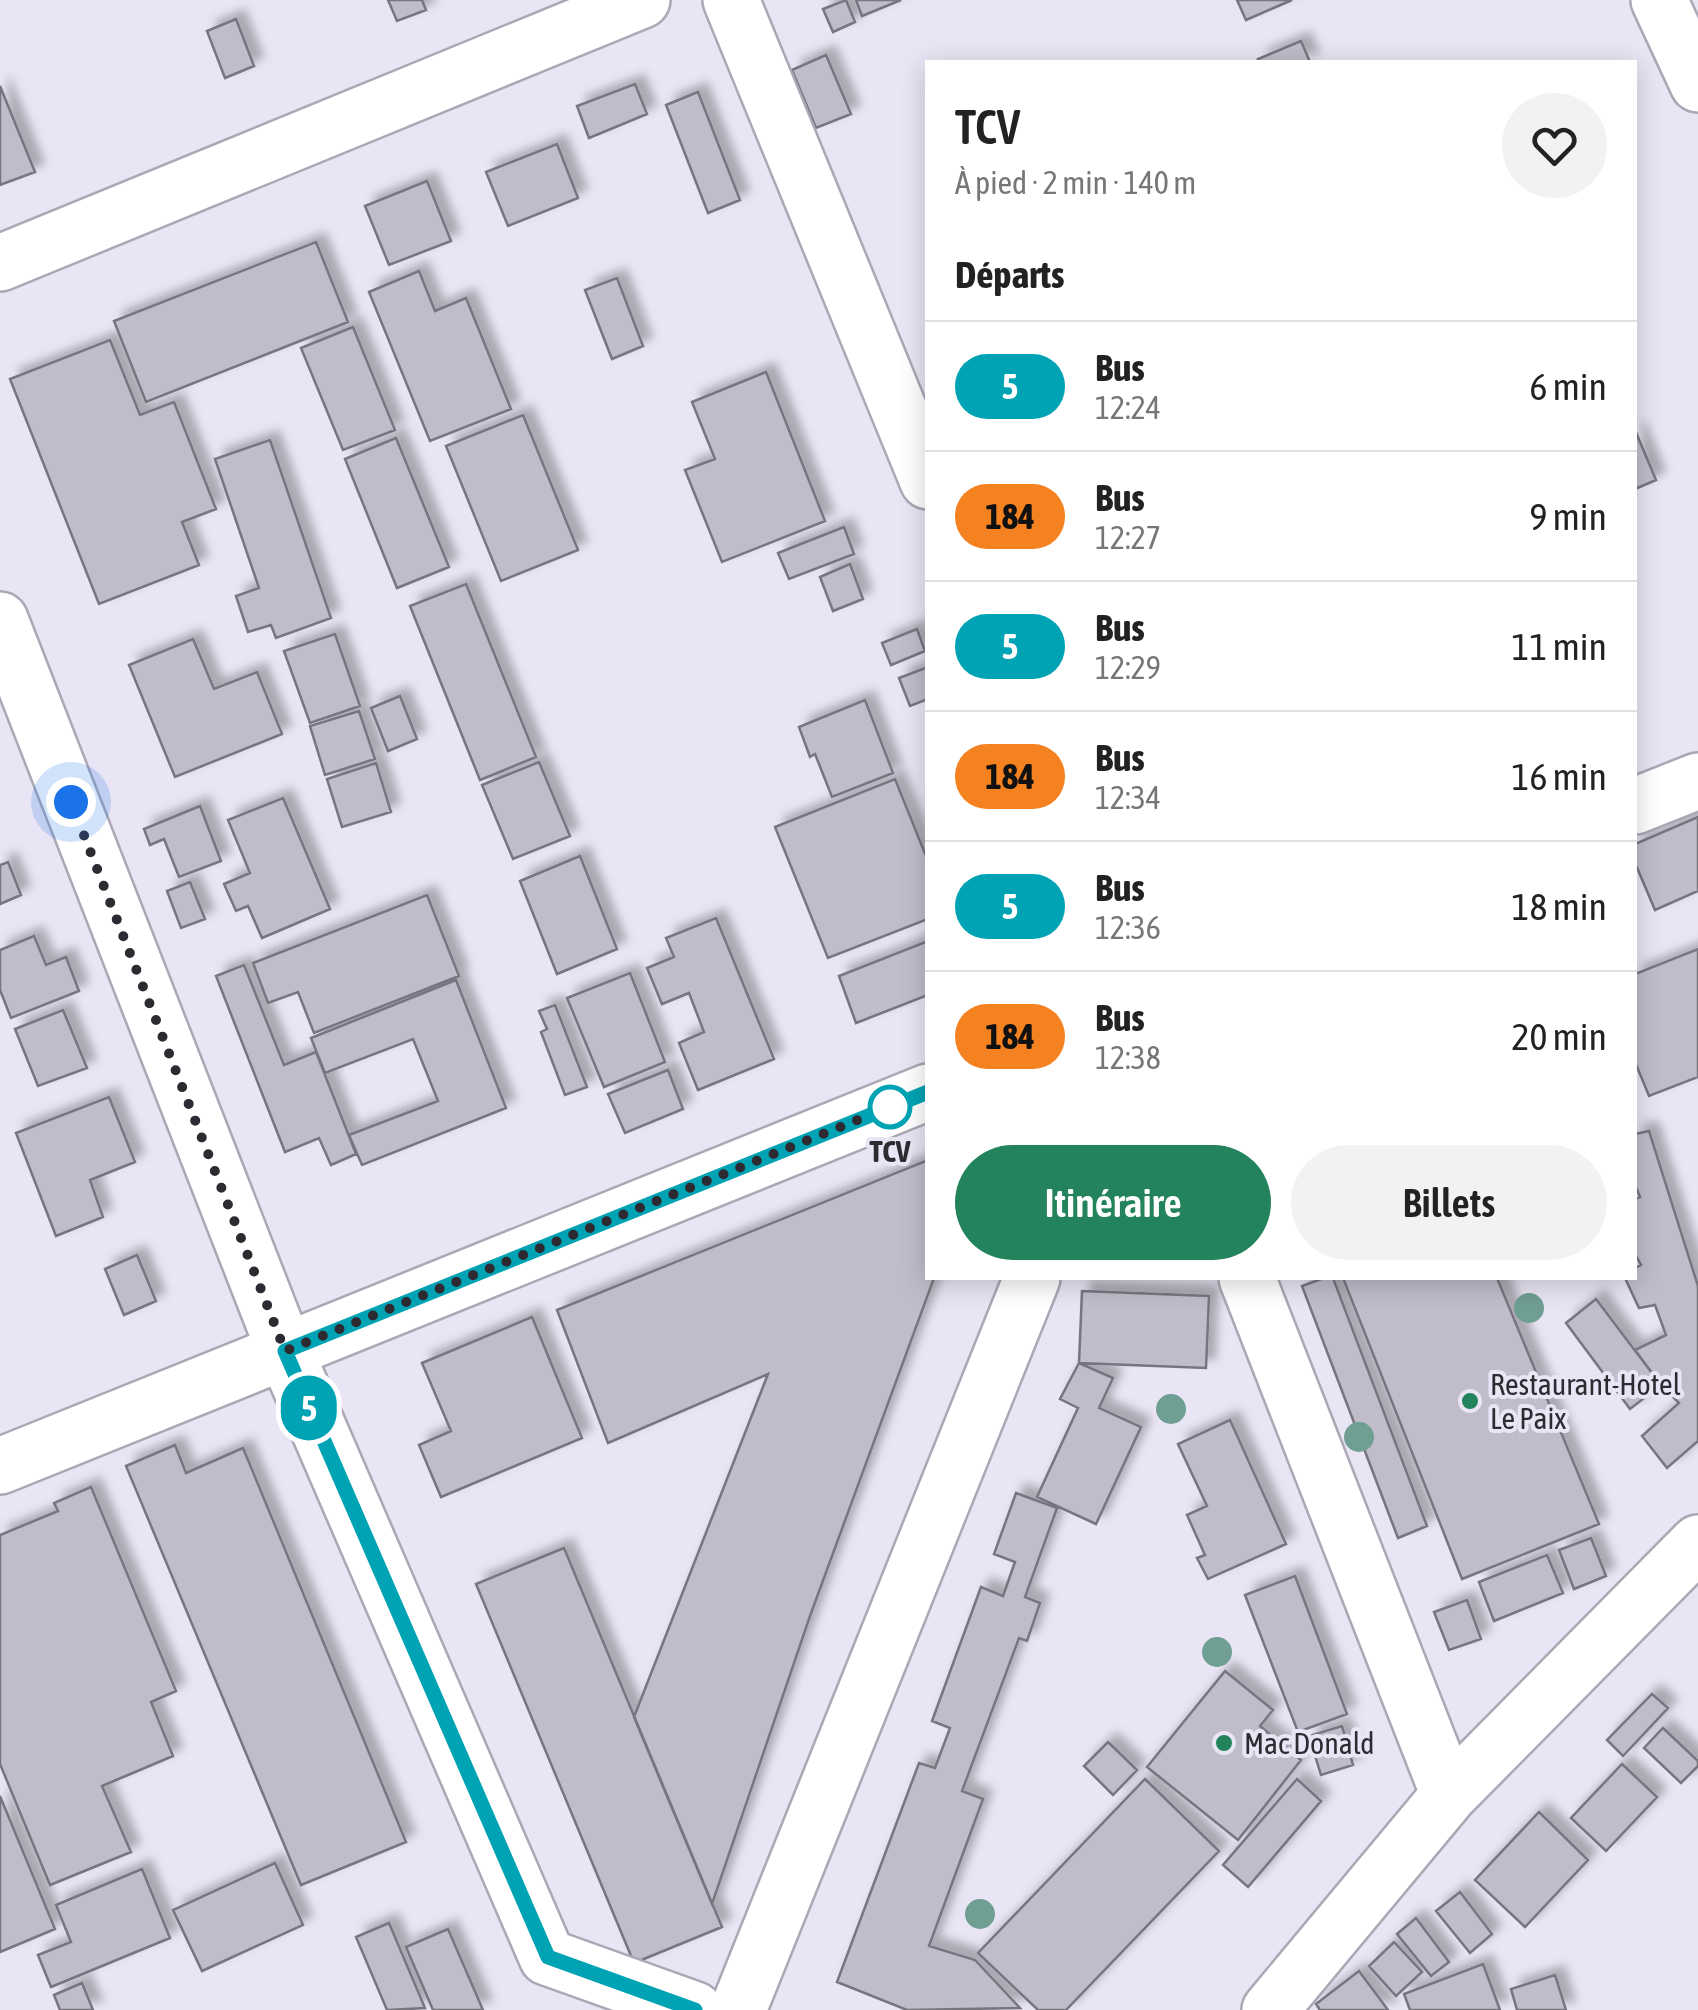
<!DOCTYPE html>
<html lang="fr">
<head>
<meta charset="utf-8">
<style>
  :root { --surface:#fff; --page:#f2f2f2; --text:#222; --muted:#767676; --line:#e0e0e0; --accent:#23835c }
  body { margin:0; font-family:"Asap Condensed",sans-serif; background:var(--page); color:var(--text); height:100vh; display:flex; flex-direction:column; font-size:38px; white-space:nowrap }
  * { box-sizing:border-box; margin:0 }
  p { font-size:32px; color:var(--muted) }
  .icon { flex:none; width:55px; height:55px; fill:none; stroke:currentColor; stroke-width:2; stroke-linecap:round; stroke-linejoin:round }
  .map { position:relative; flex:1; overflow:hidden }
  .details { position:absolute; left:925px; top:60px; width:712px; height:1220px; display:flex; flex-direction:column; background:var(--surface); border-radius:0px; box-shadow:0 5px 25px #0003 }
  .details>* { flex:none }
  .badge { padding:0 20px; border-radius:32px; font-size:35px; line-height:65px }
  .you { position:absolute; width:50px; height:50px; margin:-25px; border:8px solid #fff; border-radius:50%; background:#1a73e8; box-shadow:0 0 0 15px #1a73e833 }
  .map>.badge { position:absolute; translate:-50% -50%; box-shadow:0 0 0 5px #fff }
  h2 { padding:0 30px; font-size:38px; line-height:90px }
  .round { display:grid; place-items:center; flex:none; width:105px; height:105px; border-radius:52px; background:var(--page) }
  .summary { display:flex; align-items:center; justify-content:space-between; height:170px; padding:0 30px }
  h1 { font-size:48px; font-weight:600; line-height:75px }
  .cta { display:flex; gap:20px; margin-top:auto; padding:20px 30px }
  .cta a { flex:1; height:115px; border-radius:60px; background:var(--accent); color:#fff; font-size:40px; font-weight:600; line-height:115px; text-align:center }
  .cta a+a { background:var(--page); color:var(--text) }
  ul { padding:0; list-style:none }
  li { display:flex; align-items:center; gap:30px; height:130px; padding:0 30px; border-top:2px solid var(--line) }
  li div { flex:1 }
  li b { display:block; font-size:38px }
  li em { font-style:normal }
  li .badge { min-width:110px; font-weight:700; text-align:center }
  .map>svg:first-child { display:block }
  .building { fill:#c0bcca; stroke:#787481; stroke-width:2.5; filter:url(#shadow) }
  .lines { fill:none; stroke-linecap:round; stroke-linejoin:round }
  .minor-casing { stroke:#aba7b5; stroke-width:60 }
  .secondary-casing { stroke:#aba7b5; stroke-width:60 }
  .minor { stroke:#fff; stroke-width:55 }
  .secondary { stroke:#fff; stroke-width:55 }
  .tree { fill:#6f9e93 }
  .line-casing { stroke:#fff; stroke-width:22 }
  .line { stroke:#00a3b4; stroke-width:15 }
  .walk { stroke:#2d2b31; stroke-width:10; stroke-dasharray:0 18 }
  .stop-dot { fill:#fff; stroke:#00a3b4; stroke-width:5 }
  .poi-dot { fill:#23835c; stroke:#e9e5f4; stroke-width:4 }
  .labels { text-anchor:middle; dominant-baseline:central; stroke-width:8; stroke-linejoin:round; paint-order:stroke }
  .stop-label { font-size:30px; font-weight:bold; fill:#2d2b31; stroke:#e9e5f4 }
  .poi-label { font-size:30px; fill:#2d2b31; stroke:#e9e5f4; text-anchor:start }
</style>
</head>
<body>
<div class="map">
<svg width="1698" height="2010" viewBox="0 0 1698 2010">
  <defs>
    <filter id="shadow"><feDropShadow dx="9" dy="-9" stdDeviation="5" flood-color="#0004"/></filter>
  </defs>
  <rect width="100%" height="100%" fill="#e9e5f4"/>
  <path class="building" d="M388,0h34l4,10 -29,11z
    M846,0l9,22 -22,10 -10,-23z
    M856,0h45l-39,16z
    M1237,0h55l-46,20z
    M236,19l18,47 -29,12 -18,-47z
    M1301,41l9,21h-50l-2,-3z
    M826,55l25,59 -35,14 -24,-58z
    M635,84l12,30 -58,24 -12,-32z
    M0,86l35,86 -35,13z
    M698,92l42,108 -32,13 -42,-108z
    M557,144l21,54 -70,28 -22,-54z
    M427,181l24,60 -62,24 -24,-59z
    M316,242l32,80 -202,80 -32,-81z
    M419,271l16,40 31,-13 45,111 -81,32 -61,-149z
    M617,278l26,68 -31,13 -27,-69z
    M353,327l42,103 -52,20 -42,-102z
    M110,340l30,75 34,-13 42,107 -34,13 17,43 -100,39 -89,-225z
    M766,372l59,149 -103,41 -37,-92 30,-11 -23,-57z
    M523,415l55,135 -77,31 -55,-135z
    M1635,430l21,50 -21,9z
    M396,438l53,129 -52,21 -52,-129z
    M270,440l61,178 -55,20 -5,-13 -23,7 -12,-36 23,-8 -44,-129z
    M844,527l10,27 -65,25 -11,-26z
    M850,564l13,35 -30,12 -13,-34z
    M466,584l70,173 -56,23 -70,-174z
    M917,629l8,22 -34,14 -9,-22z
    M335,634l25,72 -50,17 -26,-72z
    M193,639l21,50 43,-17 25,62 -107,43 -46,-112z
    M928,667v32l-18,7 -11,-28z
    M400,696l17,43 -29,12 -17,-43z
    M865,700l28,73 -61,24 -17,-43 -5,3 -11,-30z
    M359,711l16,48 -50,16 -15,-49z
    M539,762l31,74 -57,23 -31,-74z
    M376,763l15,49 -49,15 -15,-48z
    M895,779l33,82v58l-100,39 -53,-131z
    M283,798l47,111 -68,29 -14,-32 -12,5 -12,-27 26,-11 -22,-53z
    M200,806l21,55 -42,16 -15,-38 -14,6 -6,-16z
    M1698,817v74l-43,19 -20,-47v-19z
    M580,856l37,93 -60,25 -37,-93z
    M8,862l13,33 -21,9v-39z
    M190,882l15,37 -24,9 -14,-37z
    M427,895l32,81 -145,57 -16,-41 -30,11 -15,-40z
    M716,918l58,141 -76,31 -19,-47 25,-11 -15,-39 -27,11 -15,-36 27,-11 -8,-19z
    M34,936l12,29 20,-8 13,34 -68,27 -11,-28v-40z
    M928,941v54l-72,28 -17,-47z
    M1698,949v128l-49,19 -14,-34v-88z
    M244,965l40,100 32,-13 40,102 -25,11 -12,-27 -34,14 -69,-176z
    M630,973l35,89 -61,25 -37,-89z
    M456,980l50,128 -144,57 -13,-30 89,-34 -25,-62 -88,34 -14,-35z
    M555,1005l32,82 -22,8 -24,-63 6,-3 -8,-18z
    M63,1010l24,58 -49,18 -23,-57z
    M668,1070l15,39 -58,24 -17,-39z
    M109,1097l26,65 -45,18 13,37 -47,19 -40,-103z
    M1649,1131l49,155v155l-31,27 -25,-32 37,-33 -18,-18 -26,-35 31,-15 -11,-30 -16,3 -14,-30h10v-10l6,-3 -6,-11v-55l5,-2 -5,-12v-51z
    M928,1160v118h6l-124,338 -98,288 -78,-187 134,-343 -160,69 -51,-133z
    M137,1255l19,46 -32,14 -19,-46z
    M1324,1278h9l94,248 -29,12 -96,-252z
    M1343,1278h154l102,246 -137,55z
    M1082,1291l127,5 -3,72 -127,-5z
    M1596,1299l65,86 -31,24 -64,-86z
    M532,1317l50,121 -141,59 -22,-52 32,-14 -29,-68z
    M1079,1363l34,15 -14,30 42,19 -45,97 -59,-27 41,-89 -18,-9z
    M1230,1420l56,124 -78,35 -11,-21 8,-3 -18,-40 20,-9 -29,-62z
    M175,1445l11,28 57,-25 163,394 -105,43 -175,-419z
    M91,1487l85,204 -25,11 22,54 -71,30 29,66 -81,33 -50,-121v-229l58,-24 -4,-8z
    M1016,1493l41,15 -32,89 15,6 -13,38 -8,-3 -57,153 21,8 -54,147 46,14 45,48 -113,2 -70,-28 82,-219 16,5 15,-40 -18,-7 49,-134 22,9 12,-34 -21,-8z
    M1591,1538l15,38 -32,13 -15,-39z
    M564,1548l158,379 -88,36 -158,-379z
    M1547,1555l16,38 -69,28 -15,-39z
    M1295,1576l52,138 -49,18 -53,-137z
    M1467,1600l14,39 -32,11 -15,-38z
    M1225,1671l48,39 -13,16 41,34 -63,80 -91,-73z
    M1652,1694l16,14 -45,48 -16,-16z
    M1342,1726l11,39 -32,10 -12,-39z
    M1663,1728l35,33v5l-17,17 -37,-35z
    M1108,1742l29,28 -24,25 -29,-29z
    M1622,1764l35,33 -51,54 -35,-33z
    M1145,1779l74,72 -153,159h-28l-60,-57z
    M1297,1779l24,22 -73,86 -25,-22z
    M0,1796l55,133 -55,23z
    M1539,1812l49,48 -63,67 -50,-47z
    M275,1863l28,62 -101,46 -29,-61z
    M142,1869l28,69 -119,49 -13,-32 33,-13 -15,-37z
    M1460,1892l32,42 -22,19 -34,-42z
    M1416,1918l33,44 -18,14 -34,-42z
    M389,1923l36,85 -38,2 -31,-73z
    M448,1929l35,81h-50l-27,-63z
    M1394,1942l28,30 -26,24 -27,-30z
    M1483,1964l17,46h-90l-6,-16z
    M1359,1971l29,39h-68l-4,-6z
    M1555,1975l11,35h-49l-6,-21z
    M82,1983l11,27h-33l-6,-15z"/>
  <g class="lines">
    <g class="minor-casing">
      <path id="minor" d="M731,0l197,481
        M1659,0l39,84
        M0,263l642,-263
        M0,620l285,731 262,606 148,53
        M1247,1278l202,517
        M738,2010l294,-732
        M1270,2010l179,-215 249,-252"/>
    </g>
    <g class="secondary-casing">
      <path id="secondary" d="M1635,806l63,-25
        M0,1466l928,-374"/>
    </g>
    <use href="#minor" class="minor"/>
    <use href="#secondary" class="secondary"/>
  </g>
  <g class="tree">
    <circle cx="1529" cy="1308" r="15"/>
    <circle cx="1171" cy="1409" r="15"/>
    <circle cx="1359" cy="1437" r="15"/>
    <circle cx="1217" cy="1652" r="15"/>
    <circle cx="980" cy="1914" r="15"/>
  </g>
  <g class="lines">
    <g class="line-casing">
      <path id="line" d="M695,2010l-147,-53 -263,-606 643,-259"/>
    </g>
    <use href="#line" class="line"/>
    <path class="walk" d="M71,802l214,549 605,-244"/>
  </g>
  <circle class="stop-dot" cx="890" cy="1107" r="20"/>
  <g class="poi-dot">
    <circle cx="1470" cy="1401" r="10"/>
    <circle cx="1224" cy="1743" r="10"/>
  </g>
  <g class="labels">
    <g class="stop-label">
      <text x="890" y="1151">TCV</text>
    </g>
    <g class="poi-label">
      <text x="1490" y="1384">Restaurant-Hotel<tspan x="1490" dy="34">Le Paix</tspan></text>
      <text x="1244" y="1743">Mac Donald</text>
    </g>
  </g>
</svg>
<div class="you" style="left:71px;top:802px"></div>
<b class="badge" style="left:309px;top:1408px;background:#00a3b4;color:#fff">5</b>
<section class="details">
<div class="summary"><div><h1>TCV</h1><p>À pied · 2 min · 140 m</p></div><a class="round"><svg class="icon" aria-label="heart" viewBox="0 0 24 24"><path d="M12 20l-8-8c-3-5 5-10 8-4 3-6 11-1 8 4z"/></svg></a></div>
<h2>Départs</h2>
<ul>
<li><span class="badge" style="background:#00a3b4;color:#fff">5</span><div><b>Bus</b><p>12:24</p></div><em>6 min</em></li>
<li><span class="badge" style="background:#f58220;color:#111">184</span><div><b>Bus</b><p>12:27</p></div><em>9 min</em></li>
<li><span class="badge" style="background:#00a3b4;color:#fff">5</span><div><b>Bus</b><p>12:29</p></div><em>11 min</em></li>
<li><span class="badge" style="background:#f58220;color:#111">184</span><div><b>Bus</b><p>12:34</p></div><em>16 min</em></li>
<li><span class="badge" style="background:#00a3b4;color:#fff">5</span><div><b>Bus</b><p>12:36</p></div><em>18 min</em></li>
<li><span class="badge" style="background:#f58220;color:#111">184</span><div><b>Bus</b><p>12:38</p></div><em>20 min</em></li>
</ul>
<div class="cta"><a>Itinéraire</a><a>Billets</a></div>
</section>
</div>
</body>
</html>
